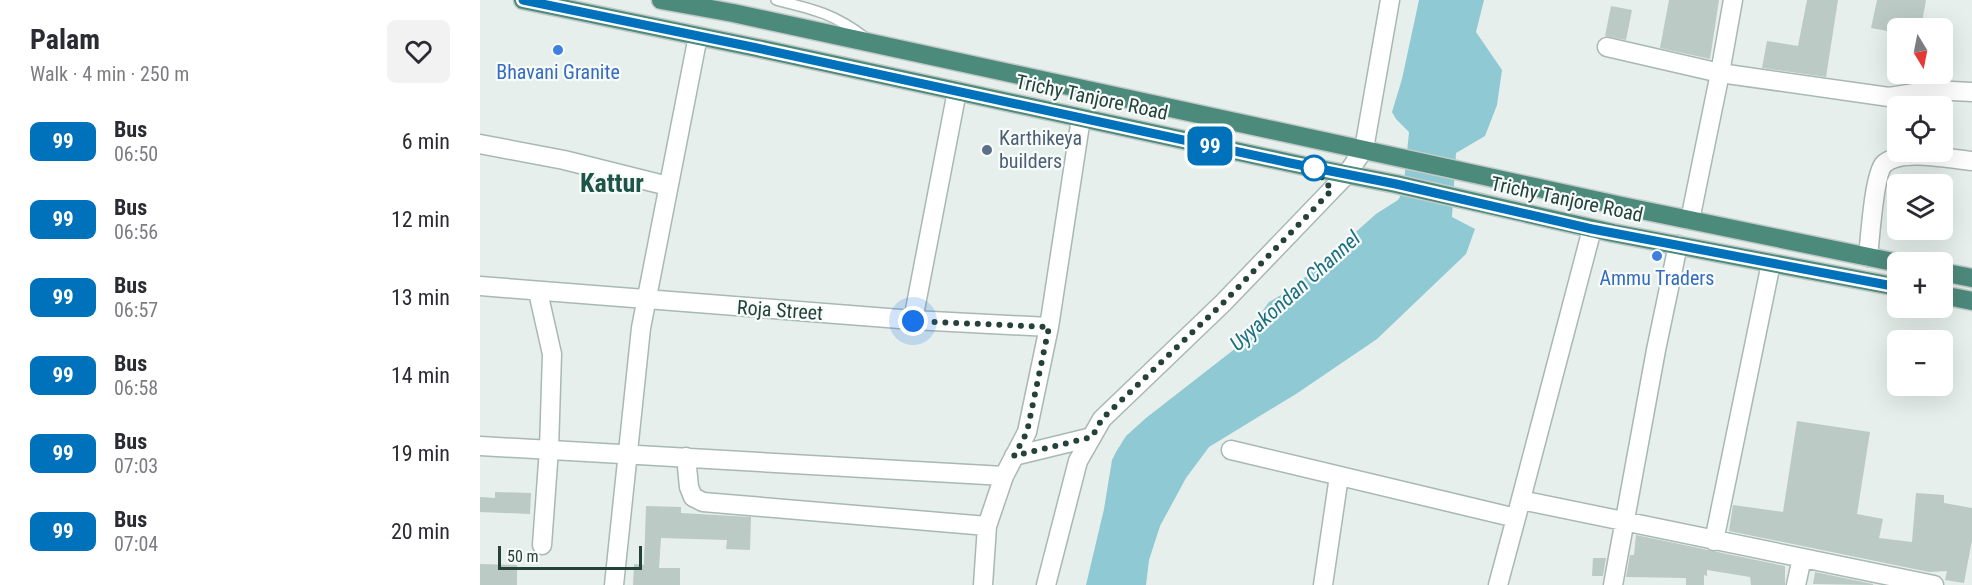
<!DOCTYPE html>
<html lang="en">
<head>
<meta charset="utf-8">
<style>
  :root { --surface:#fff; --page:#f2f2f3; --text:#2b2b33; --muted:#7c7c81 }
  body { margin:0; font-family:"Roboto Condensed",sans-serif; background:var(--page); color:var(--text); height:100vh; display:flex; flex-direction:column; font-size:22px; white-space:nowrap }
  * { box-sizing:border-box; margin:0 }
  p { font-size:20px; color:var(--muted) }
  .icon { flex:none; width:33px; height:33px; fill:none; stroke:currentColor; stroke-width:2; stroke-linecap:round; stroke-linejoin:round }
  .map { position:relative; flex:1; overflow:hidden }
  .side { display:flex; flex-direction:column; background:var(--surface); width:480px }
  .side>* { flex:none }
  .badge { padding:0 12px; border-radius:9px; font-size:21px; line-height:39px }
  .needle { width:39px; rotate:170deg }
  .tools { position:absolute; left:1407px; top:18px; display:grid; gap:12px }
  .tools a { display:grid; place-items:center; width:66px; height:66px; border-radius:9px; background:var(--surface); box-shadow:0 6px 24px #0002; font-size:30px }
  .scale { position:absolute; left:18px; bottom:15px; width:144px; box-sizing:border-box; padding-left:6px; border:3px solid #24423a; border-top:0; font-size:16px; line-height:21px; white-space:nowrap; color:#24423a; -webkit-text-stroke:4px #f7fbf9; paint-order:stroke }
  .you { position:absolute; width:30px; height:30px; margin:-15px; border:4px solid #fff; border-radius:50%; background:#1a73e8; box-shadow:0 0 0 9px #1a73e833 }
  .map>.badge { position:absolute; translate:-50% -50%; box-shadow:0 0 0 3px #fff }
  .round { display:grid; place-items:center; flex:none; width:63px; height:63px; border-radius:9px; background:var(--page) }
  .headline { display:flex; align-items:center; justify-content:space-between; height:102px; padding:0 30px }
  h1 { font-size:28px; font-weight:700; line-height:45px }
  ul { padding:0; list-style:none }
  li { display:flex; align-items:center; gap:18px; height:78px; padding:0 30px }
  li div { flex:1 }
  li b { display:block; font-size:22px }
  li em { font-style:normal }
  li .badge { min-width:66px; font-weight:700; text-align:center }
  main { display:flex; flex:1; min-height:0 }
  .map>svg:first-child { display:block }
  .water { fill:#8ec9d4 }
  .building { fill:#bbcac4 }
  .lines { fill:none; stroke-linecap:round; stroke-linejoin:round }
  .service-casing { stroke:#a8b8b2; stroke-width:12 }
  .minor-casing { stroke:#a8b8b2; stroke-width:21 }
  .trunk-casing { stroke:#c2cac8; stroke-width:21 }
  .service { stroke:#fff; stroke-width:9 }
  .minor { stroke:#fff; stroke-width:18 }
  .trunk { stroke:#4c8a7c; stroke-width:18 }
  .line-casing { stroke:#fff; stroke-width:14 }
  .line { stroke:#0072bc; stroke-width:9 }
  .walk { stroke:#24423a; stroke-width:6; stroke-dasharray:0 10.8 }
  .shop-dot { fill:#3f7fe0; stroke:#f7fbf9; stroke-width:2 }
  .service-dot { fill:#5c6f8a; stroke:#f7fbf9; stroke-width:2 }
  .stop-dot { fill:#fff; stroke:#0072bc; stroke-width:3 }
  .labels { text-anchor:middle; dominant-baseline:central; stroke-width:4.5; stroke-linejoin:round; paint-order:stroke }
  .shop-label { font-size:20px; fill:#366cbe; stroke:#f7fbf9 }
  .street-label { font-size:20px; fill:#24423a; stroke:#f7fbf9 }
  .service-label { font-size:20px; fill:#4e5e75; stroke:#f7fbf9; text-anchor:start }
  .water-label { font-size:21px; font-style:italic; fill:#1c6f80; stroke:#f7fbf9 }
  .district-label { font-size:26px; font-weight:bold; fill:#1f5548; stroke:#f7fbf9 }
</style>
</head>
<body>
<main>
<section class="side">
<div class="headline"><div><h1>Palam</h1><p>Walk · 4 min · 250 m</p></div><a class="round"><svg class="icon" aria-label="heart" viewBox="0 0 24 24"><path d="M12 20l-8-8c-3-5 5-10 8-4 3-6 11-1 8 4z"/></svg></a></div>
<ul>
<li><span class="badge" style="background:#0072bc;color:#fff">99</span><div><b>Bus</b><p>06:50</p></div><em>6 min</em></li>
<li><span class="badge" style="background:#0072bc;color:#fff">99</span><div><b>Bus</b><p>06:56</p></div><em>12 min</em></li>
<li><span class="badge" style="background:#0072bc;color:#fff">99</span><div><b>Bus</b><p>06:57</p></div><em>13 min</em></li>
<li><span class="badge" style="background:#0072bc;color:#fff">99</span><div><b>Bus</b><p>06:58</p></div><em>14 min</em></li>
<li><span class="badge" style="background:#0072bc;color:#fff">99</span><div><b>Bus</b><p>07:03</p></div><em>19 min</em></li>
<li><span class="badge" style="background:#0072bc;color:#fff">99</span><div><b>Bus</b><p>07:04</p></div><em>20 min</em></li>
</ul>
</section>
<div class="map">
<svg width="1492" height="585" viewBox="0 0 1492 585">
  <rect width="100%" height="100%" fill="#e6efeb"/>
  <path class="water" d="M939,0h65l-8,32 26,38 -5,35 -12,31 -29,17 -4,64 23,12 -9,25 -89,85 -81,55 -87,53 -23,31 -26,48 -11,34 -3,25h-60l18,-76 8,-49 4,-8 10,-16 20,-18 90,-70 33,-46 24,-14 83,-74 22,-14 5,-8 6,-60 -13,-13 -4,-7 10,-33z"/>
  <path class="building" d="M1189,0h50l-9,59 -50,-11z
    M1327,0h31l-12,77 -64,-9 5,-27 31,5z
    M1397,0h49l-5,28h-23v5l-27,-5z
    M1131,6l21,4 -6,30 -21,-4z
    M1317,421l73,11 -13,82 26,5 -4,19 33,4 4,-49 28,2v8l28,5v32l-8,43 -19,-3 2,-9 -18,1 -200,-41 4,-26 50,7z
    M15,492l36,1 -1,21 -50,-2v-15l15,1z
    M166,506l35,1v6l70,4 -1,33 -24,-1 1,-9 -66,-2 -2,30h21v17h-47l1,-21 10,1z
    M1156,535l149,31v19h-34l-1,-8 -43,-7v6l-3,-1v10h-18v-7l-60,-1 4,-22h4z
    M1113,558h13l-3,18h-11z
    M0,564l37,1v20h-37z
    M1335,572l58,12v1l-60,-1z"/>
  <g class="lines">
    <g class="service-casing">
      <path id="service" d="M296,0c37,9 59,14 90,38"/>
    </g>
    <g class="minor-casing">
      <path id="minor" d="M1127,47l113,26 169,24 44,-7 39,2
        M0,144l84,16 104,26
        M1210,220l30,-147 13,-73
        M1388,257c2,-18 6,-83 16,-93 17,-16 66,-5 88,-3
        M0,286l433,34 136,7
        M58,292l14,62 -3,95 -7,96
        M433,320l44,-229
        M0,446l524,30
        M751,450l285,68 76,-289
        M534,456l78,-19
        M206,457l3,30 4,10 10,5 284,24
        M1041,500l413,85
        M1234,541l57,-278
        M134,585l27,-257 57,-292
        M503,585l4,-59 17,-50 23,-44 22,-105 32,-209
        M566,585l32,-124 24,-42 121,-116 124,-129 17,-25 26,-149
        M843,585l16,-109
        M1018,585l18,-67
        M1133,585l43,-235 22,-105
        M1316,585l6,-27"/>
    </g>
    <g class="trunk-casing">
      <path id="trunk" d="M43,0l234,48 557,120 82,16 217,49 285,54
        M181,0l72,13 889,193 276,57
        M1462,272l30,6
        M1462,295l30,6"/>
    </g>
    <use href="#service" class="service"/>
    <use href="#minor" class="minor"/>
    <use href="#trunk" class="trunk"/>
  </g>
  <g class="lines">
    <g class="line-casing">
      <path id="line" d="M43,0l234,48 533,115 106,21 196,45 306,58"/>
    </g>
    <use href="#line" class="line"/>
    <path class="walk" d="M433,321l136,6 -22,105 -13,24 78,-19 10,-18 121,-116 109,-113 -18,-22"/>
  </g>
  <g class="shop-dot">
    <circle cx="78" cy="50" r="6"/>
    <circle cx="1177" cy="256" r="6"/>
  </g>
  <circle class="service-dot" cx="507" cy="150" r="6"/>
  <circle class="stop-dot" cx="834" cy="168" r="12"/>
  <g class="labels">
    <g class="shop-label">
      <text x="78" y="72">Bhavani Granite</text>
      <text x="1177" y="278">Ammu Traders</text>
    </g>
    <g class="street-label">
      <text transform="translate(612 97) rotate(12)">Trichy Tanjore Road</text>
      <text transform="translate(1087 199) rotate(12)">Trichy Tanjore Road</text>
      <text transform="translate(300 310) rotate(4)">Roja Street</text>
    </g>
    <g class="service-label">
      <text x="519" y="138">Karthikeya<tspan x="519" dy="23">builders</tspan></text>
    </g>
    <g class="water-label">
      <text transform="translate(815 291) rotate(-42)">Uyyakondan Channel</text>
    </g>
    <g class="district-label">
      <text x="132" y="183">Kattur</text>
    </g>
  </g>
</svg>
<div class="tools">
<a><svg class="needle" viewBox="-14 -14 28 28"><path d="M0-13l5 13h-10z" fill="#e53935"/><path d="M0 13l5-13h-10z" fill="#7c7c81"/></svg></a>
<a><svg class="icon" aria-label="locate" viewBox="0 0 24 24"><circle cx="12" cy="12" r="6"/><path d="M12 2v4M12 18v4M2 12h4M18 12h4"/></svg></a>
<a><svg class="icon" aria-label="layers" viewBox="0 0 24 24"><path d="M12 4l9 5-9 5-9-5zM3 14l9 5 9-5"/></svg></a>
<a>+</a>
<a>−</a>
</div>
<div class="scale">50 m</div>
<div class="you" style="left:433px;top:321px"></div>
<b class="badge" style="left:730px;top:146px;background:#0072bc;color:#fff">99</b>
</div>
</main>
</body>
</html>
